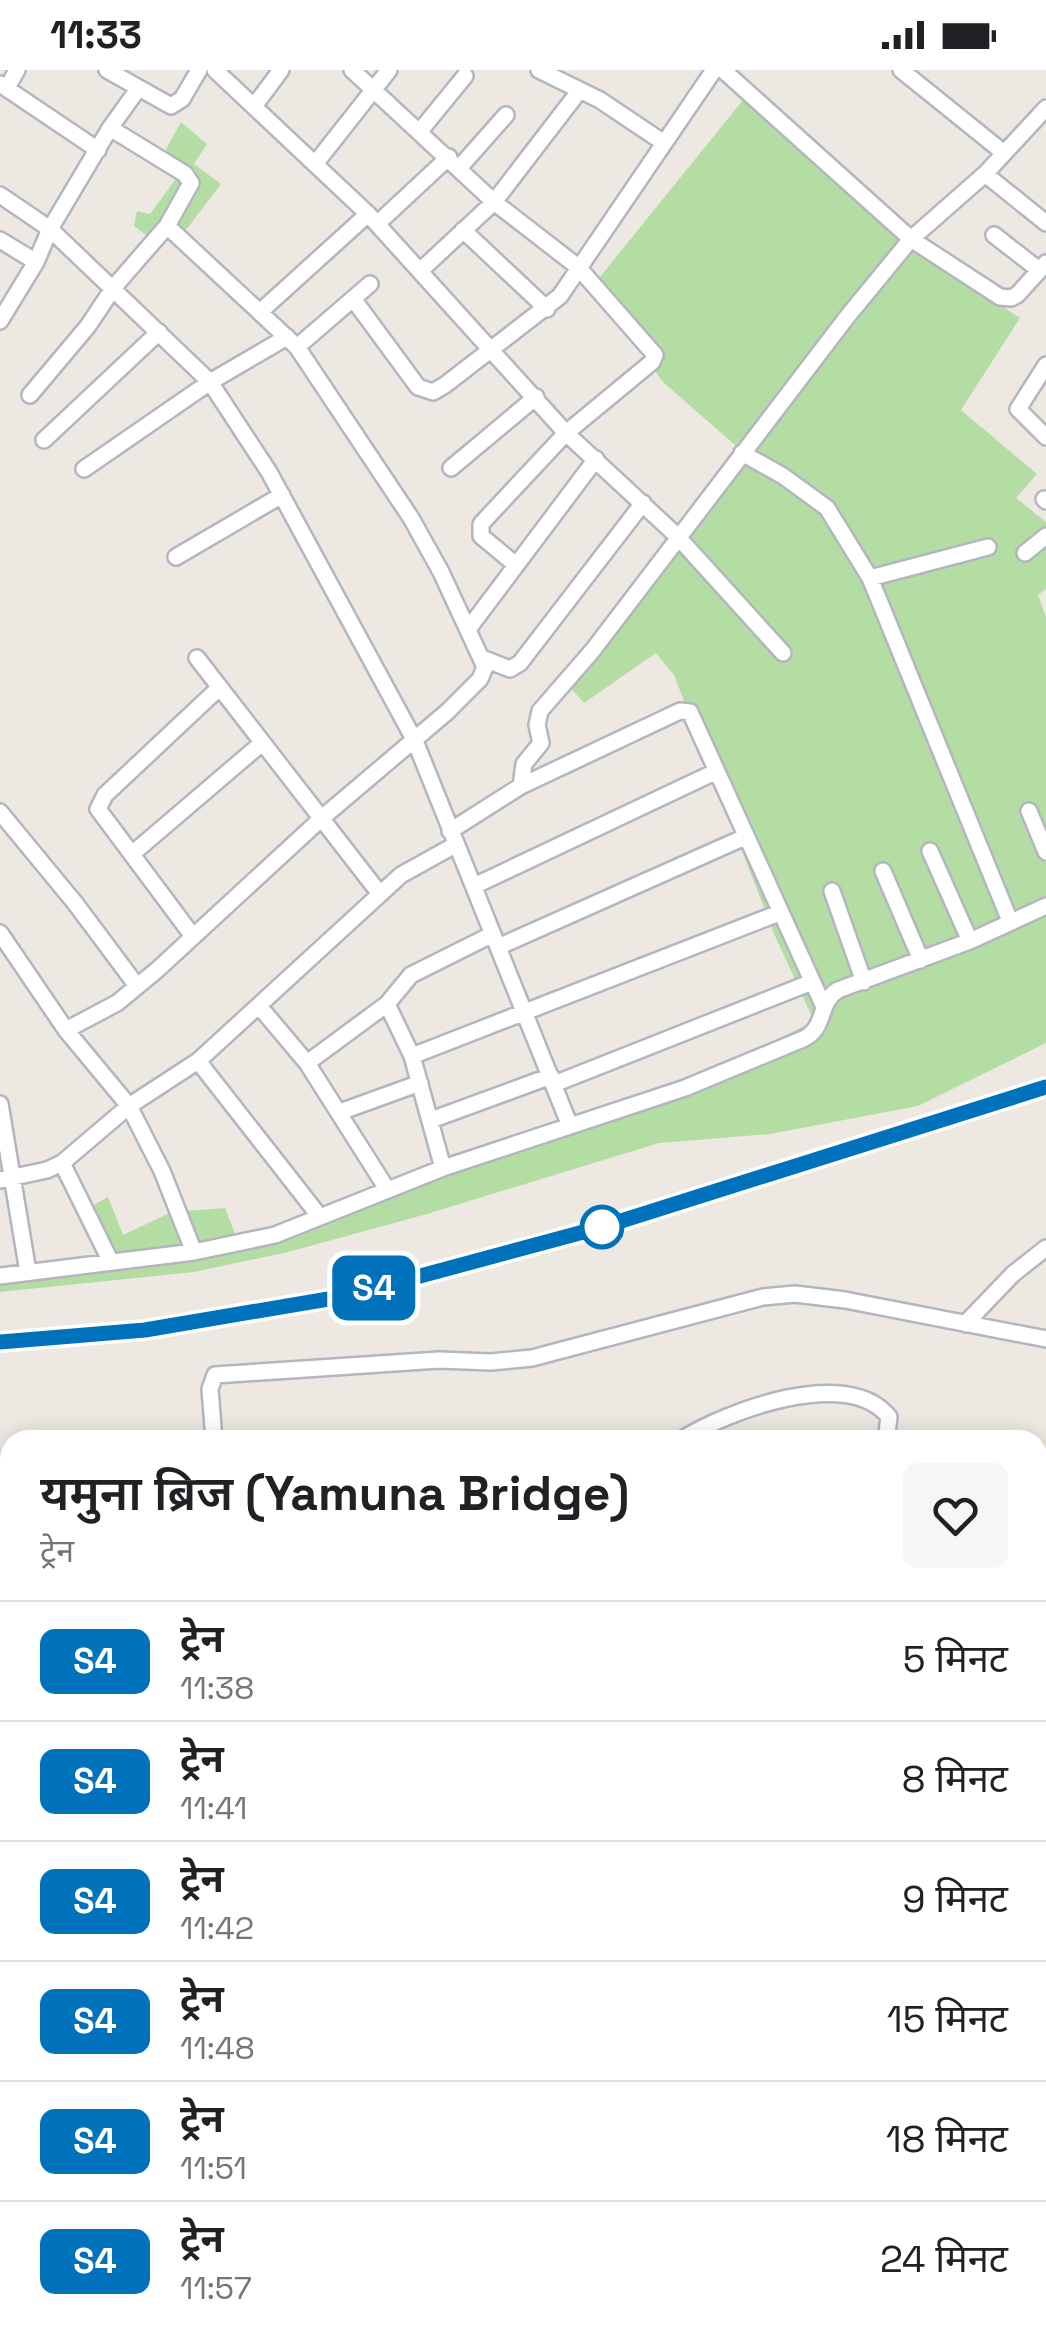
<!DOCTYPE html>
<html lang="hi">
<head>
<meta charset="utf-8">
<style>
  :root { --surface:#fff; --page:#f6f6f6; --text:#202124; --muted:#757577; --line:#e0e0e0 }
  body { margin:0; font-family:"Space Grotesk","Noto Sans Devanagari",sans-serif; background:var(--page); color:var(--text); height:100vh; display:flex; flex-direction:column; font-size:38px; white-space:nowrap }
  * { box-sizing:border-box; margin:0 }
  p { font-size:32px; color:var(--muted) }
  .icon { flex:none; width:55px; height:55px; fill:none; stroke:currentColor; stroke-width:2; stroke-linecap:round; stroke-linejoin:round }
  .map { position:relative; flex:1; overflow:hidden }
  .panel { position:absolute; left:0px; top:1360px; width:1048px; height:912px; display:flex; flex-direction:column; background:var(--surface); border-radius:30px 30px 0 0; box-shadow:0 5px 25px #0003 }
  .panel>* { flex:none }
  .badge { padding:0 20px; border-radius:15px; font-size:35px; line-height:65px }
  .map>.badge { position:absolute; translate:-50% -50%; box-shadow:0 0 0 5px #fff }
  .round { display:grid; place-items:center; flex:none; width:105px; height:105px; border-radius:15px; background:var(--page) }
  .overview { display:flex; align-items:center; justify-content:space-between; height:170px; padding:0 40px }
  h1 { font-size:48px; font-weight:600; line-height:75px }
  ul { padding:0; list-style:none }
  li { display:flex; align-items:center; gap:30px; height:120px; padding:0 40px; border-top:2px solid var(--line) }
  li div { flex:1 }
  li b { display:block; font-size:38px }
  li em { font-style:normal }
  li .badge { min-width:110px; font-weight:700; text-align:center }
  .status { display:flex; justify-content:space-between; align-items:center; height:70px; padding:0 50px; background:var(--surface); direction:ltr }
  .status svg { height:28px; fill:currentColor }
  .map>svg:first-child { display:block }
  .green { fill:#b4dda4 }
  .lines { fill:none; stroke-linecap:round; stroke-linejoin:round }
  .minor-casing { stroke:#b4b6bf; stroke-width:20 }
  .minor { stroke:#fff; stroke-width:15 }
  .rail-casing { stroke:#a4a5b5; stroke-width:8 }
  .rail { stroke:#fff; stroke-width:4; stroke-dasharray:11; stroke-linecap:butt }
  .line-casing { stroke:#fff; stroke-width:22 }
  .line { stroke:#0072bc; stroke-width:15 }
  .stop-dot { fill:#fff; stroke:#0072bc; stroke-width:5 }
</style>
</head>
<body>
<div class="status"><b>11:33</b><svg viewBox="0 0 49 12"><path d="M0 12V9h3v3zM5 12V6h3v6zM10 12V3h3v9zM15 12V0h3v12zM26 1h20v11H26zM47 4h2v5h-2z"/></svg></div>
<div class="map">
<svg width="1046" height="2271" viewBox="0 0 1046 2271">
  <rect width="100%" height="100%" fill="#ede8e1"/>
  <path class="green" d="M743,30l152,136 125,82 -59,92 76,64 -21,24 30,24v67l-8,6 8,22v426l-128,63 -148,28 -111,9 -232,71 -139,38 -94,20 -194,20v-20l98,-15 -17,-45 27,-15 15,38 49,-23 53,-4 12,31 446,-155 81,-33 10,-10 40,-20 -39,-85 -101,-261 -18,-22 -72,50 -17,-19 174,-218 -6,-21 -71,-62 -73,-95z
    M181,52l26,22 -13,20 27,20 -35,46 -19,-12 -17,20 -16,-12 3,-15 13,3 25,-34 2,-17 -13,-10z"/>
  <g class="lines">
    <g class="minor-casing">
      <path id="minor" d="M107,0l64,36 11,-7 17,-29
        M215,0l153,144 198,219 111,103 106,117
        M352,0l142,132 84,65 77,88 -3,7 -86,71 -85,91v12l35,29
        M539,0l61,30 64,43
        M723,0l188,169 89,58 11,1 6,-3 29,-32
        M901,0l103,83
        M0,14l98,66
        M7,18l10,-18
        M255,35l26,-35
        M420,61l45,-55
        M315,94l74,-94
        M460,97l46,-52
        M985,104l61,49
        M0,125l50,34 160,153 59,90 146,269 155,385
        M377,154l72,-67
        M463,160l84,79
        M994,165l45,35
        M0,170l36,22
        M420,201l74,-69 86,-112
        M354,230l64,87 15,5 12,-7 115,-89 154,-226
        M261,241l107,-97
        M0,251l36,-59 14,-33 60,-101 28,-39
        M297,277l73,-63
        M1046,295l-28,44 28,28
        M30,325l58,-69 26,-39 53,-61 24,-43 -6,-9 -75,-46
        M44,370l115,-108
        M742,383l41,23 44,32 43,70 140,343
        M451,398l85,-71
        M84,399l126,-87 77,-45
        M1044,429l2,2
        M1025,483l21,-17
        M176,487l106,-62
        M870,508l118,-31
        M469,558l127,-169
        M197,588l183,236
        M482,588l28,11 10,-6 123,-160
        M521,716l3,-22 17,-21 -4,-18 3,-14 53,-61 254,-333 64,-78 74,-65 61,-66
        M1029,741l17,41
        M0,742l75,91 62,83
        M450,761l71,-45 159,-75 10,1 134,295
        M930,781l40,90
        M132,784l130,-111
        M883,801l38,89
        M474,816l241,-114
        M832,821l32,91
        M0,863l66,97 63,76 33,65 32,81
        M192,865l-94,-126 7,-14 114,-107
        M498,877l247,-110
        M259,936l48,57 80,126
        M66,960l51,-27 40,-33 166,-153 124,-105 33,-33 5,-12 -44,-95 -30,-54 -114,-171 -130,-121
        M412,986l367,-143
        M198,991l122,156
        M307,993l80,-59
        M554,1014l258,-102
        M0,1034l28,168
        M340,1042l80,-29
        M431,1050l120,-44
        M62,1093l49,99
        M443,1098l-31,-112 -25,-52 24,-29 82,-41
        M0,1110l47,-10 15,-7 67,-57 69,-45 203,-186 54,-30
        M0,1206l194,-24 81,-17 168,-67 242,-80 118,-49c24,-11 14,-36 35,-49l132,-49 76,-35
        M965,1254l48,-50 33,-26
        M214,1370l-4,-51 5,-14 224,-15 52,2 41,-4 231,-61 32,-3 50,6 201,39
        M681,1370c46,-29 167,-75 208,-23l-3,23
        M0,1677l10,-5
        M0,1736l10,-3
        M1038,1975l8,1
        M0,2144l10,-1
        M59,2262l4,9
        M146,2262l4,9
        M545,2271v-9"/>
    </g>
    <use href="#minor" class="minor"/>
    <g class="rail-casing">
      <path id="rail" d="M0,1272l120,-9 144,-21 81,-17 256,-68 445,-140"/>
    </g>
    <use href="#rail" class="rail"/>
  </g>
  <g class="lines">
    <g class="line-casing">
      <path id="line" d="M0,1272l145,-12 201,-34 256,-69 444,-140"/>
    </g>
    <use href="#line" class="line"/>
  </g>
  <circle class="stop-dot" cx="602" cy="1157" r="20"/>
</svg>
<b class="badge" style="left:374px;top:1218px;background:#0072bc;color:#fff">S4</b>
<section class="panel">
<div class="overview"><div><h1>यमुना ब्रिज (Yamuna Bridge)</h1><p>ट्रेन</p></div><a class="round"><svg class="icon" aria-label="heart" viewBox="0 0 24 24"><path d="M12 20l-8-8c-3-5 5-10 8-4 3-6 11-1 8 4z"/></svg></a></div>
<ul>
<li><span class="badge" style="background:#0072bc;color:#fff">S4</span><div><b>ट्रेन</b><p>11:38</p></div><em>5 मिनट</em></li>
<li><span class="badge" style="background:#0072bc;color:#fff">S4</span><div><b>ट्रेन</b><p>11:41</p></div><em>8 मिनट</em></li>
<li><span class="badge" style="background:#0072bc;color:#fff">S4</span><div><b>ट्रेन</b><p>11:42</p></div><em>9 मिनट</em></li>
<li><span class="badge" style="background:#0072bc;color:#fff">S4</span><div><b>ट्रेन</b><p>11:48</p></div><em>15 मिनट</em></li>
<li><span class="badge" style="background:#0072bc;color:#fff">S4</span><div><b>ट्रेन</b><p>11:51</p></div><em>18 मिनट</em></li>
<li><span class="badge" style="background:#0072bc;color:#fff">S4</span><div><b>ट्रेन</b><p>11:57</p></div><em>24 मिनट</em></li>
</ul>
</section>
</div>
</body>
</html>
